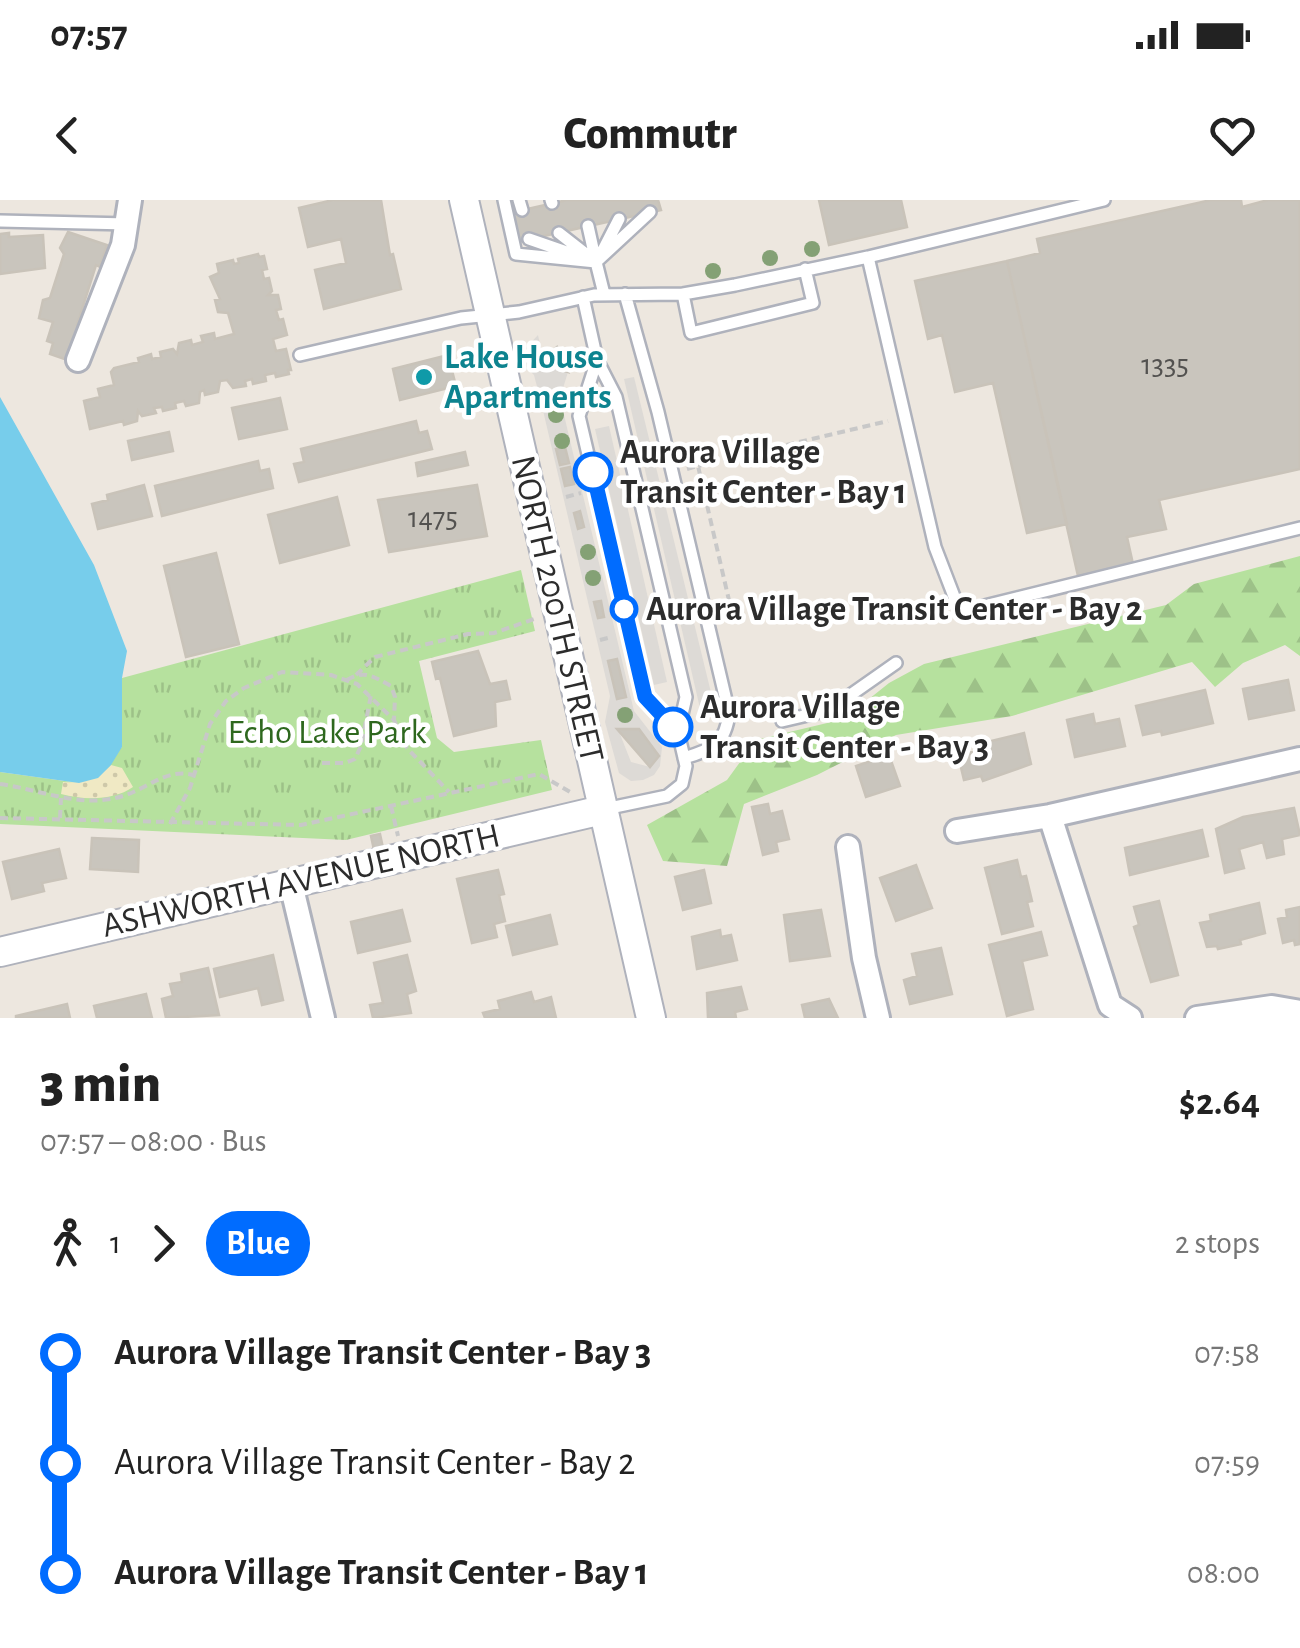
<!DOCTYPE html>
<html lang="en">
<head>
<meta charset="utf-8">
<style>
  :root { --surface:#fff; --page:#f6f6f6; --text:#222; --muted:#767676 }
  body { margin:0; font-family:"Alegreya Sans",sans-serif; background:var(--page); color:var(--text); height:100vh; display:flex; flex-direction:column; font-size:38px; white-space:nowrap }
  * { box-sizing:border-box; margin:0 }
  p { font-size:32px; color:var(--muted) }
  .icon { flex:none; width:55px; height:55px; fill:none; stroke:currentColor; stroke-width:2; stroke-linecap:round; stroke-linejoin:round }
  .map { position:relative; height:818px; overflow:hidden }
  .side { display:flex; flex-direction:column; background:var(--surface); flex:1 }
  .side>* { flex:none }
  .badge { padding:0 20px; border-radius:32px; font-size:35px; line-height:65px }
  .map>.badge { position:absolute; translate:-50% -50%; box-shadow:0 0 0 5px #fff }
  .legs { display:flex; align-items:center; gap:15px; height:110px; padding:0 40px; font-size:32px }
  .legs p { margin-inline-start:auto }
  .overview { display:flex; align-items:center; justify-content:space-between; height:170px; padding:0 40px }
  h1 { font-size:55px; font-weight:800; line-height:75px }
  ul { padding:0 40px; list-style:none }
  li { display:flex; align-items:center; gap:35px; height:110px; font-size:38px }
  li i { display:grid; place-items:center; width:15px; height:100%; margin:0 12px; background:currentColor }
  li i::after { content:''; width:25px; height:25px; margin:-12px; border:8px solid; border-radius:50%; background:var(--surface) }
  li p { margin-inline-start:auto }
  li:first-child i { background:linear-gradient(#0000 50%,currentColor 0) }
  li:last-child i { background:linear-gradient(currentColor 50%,#0000 0) }
  .status { display:flex; justify-content:space-between; align-items:center; height:70px; padding:0 50px; background:var(--surface); direction:ltr }
  .status svg { height:28px; fill:currentColor }
  header { display:flex; justify-content:space-between; align-items:center; height:130px; padding:0 40px; background:var(--surface); font-size:45px; font-weight:800 }
  .map>svg:first-child { display:block }
  .grass { fill:url(#grass-tufts) }
  .forest { fill:url(#forest-firs) }
  .sand { fill:url(#sand-dots) }
  .plaza { fill:#dddad6; fill-rule:evenodd }
  .water { fill:#77cdeb }
  .building { fill:#c9c5bd; stroke:#c9c3b9; stroke-width:2.5 }
  .lines { fill:none; stroke-linecap:round; stroke-linejoin:round }
  .service-casing { stroke:#afb2bc; stroke-width:16 }
  .minor-casing { stroke:#afb2bc; stroke-width:28 }
  .tertiary-casing { stroke:#afb2bc; stroke-width:32 }
  .path { stroke:#c8c8c8; stroke-width:4; stroke-dasharray:8 5; stroke-linecap:butt }
  .service { stroke:#fff; stroke-width:11 }
  .minor { stroke:#fff; stroke-width:22 }
  .tertiary { stroke:#fff; stroke-width:28 }
  .tree { fill:#84a175 }
  .line-1-casing { stroke:#fff; stroke-width:22 }
  .line-1 { stroke:#006cff; stroke-width:15 }
  .culture-dot { fill:#0f9aa8; stroke:#fff; stroke-width:4 }
  .stop-1-dot { fill:#fff; stroke:#006cff; stroke-width:5 }
  .labels { text-anchor:middle; dominant-baseline:central; stroke-width:9; stroke-linejoin:round; paint-order:stroke }
  .number-label { font-size:30px; fill:#535250 }
  .culture-label { font-size:35px; font-weight:bold; fill:#0d838f; stroke:#fff; text-anchor:start }
  .stop-label { font-size:35px; font-weight:bold; fill:#2c2c2c; stroke:#fff; text-anchor:start }
  .street-label { font-size:35px; fill:#2c2c2c; stroke:#fff }
  .park-label { font-size:35px; fill:#2e681e; stroke:#fff }
</style>
</head>
<body>
<div class="status"><b>07:57</b><svg viewBox="0 0 49 12"><path d="M0 12V9h3v3zM5 12V6h3v6zM10 12V3h3v9zM15 12V0h3v12zM26 1h20v11H26zM47 4h2v5h-2z"/></svg></div>
<header><svg class="icon" aria-label="back" viewBox="0 0 24 24"><path d="M15 5l-7 7 7 7"/></svg>Commutr<svg class="icon" aria-label="heart" viewBox="0 0 24 24"><path d="M12 20l-8-8c-3-5 5-10 8-4 3-6 11-1 8 4z"/></svg></header>
<div class="map">
<svg width="1300" height="818" viewBox="0 0 1300 818">
  <defs>
    <pattern id="grass-tufts" width="24" height="20" patternUnits="userSpaceOnUse" patternTransform="scale(2.5)"><rect width="24" height="20" fill="#b6e19e"/><path d="M3 7l-1-3M5 7V3M7 7l1-3M15 17l-1-3M17 17v-4M19 17l1-3" fill="none" stroke="#9dc188"/></pattern>
    <pattern id="forest-firs" width="22" height="20" patternUnits="userSpaceOnUse" patternTransform="scale(2.5)"><rect width="22" height="20" fill="#b6e19e"/><path d="M5 1l3.5 6h-7zM16 11l3.5 6h-7z" fill="#9dc188"/></pattern>
    <pattern id="sand-dots" width="8" height="8" patternUnits="userSpaceOnUse" patternTransform="scale(2.5)"><rect width="8" height="8" fill="#f0e9c4"/><path d="M2 2h.1M6 6h.1" fill="none" stroke="#cec8a9" stroke-width="1.8" stroke-linecap="round"/></pattern>
  </defs>
  <rect width="100%" height="100%" fill="#ede7df"/>
  <path class="grass" d="M521,370l14,61 -116,30 18,77 17,14 87,-12 11,50 -206,50 -346,-16v-52l79,11 43,-36v-69z"/>
  <path class="forest" d="M1300,356v100l-15,-11 -42,18 -28,24 -23,-25 -180,54 -116,19 -79,40 -73,29 -17,62 -64,-5 -16,-36 80,-45 29,-40 88,-21 45,-36 35,-19 242,-59 28,-21z"/>
  <path class="sand" d="M111,565l11,3 11,19c-20,14 -49,13 -72,7l2,-12c21,1 33,-2 48,-17z"/>
  <path class="plaza" d="M538,135l5,23 -4,5 29,9 -8,26 74,313 28,36 -2,19 -6,9 -11,5 -12,1 -12,-8 -14,-51 5,-26 -69,-294 -7,-27 -12,-12 2,-13zM618,529h21l20,27 -9,11 -19,-5z
    M634,177l82,336 -14,4 -78,-338z
    M609,226l58,256 -13,3 -59,-256z"/>
  <path class="water" d="M0,197l94,168 33,86 -5,27v69l-11,18 -13,13 -19,5 -79,-11z"/>
  <path class="building" d="M333,0h48l9,55 3,-1 8,35 -77,20 -9,-39 31,-7 -5,-24 -33,8 -9,-39z
    M567,0h91l3,10 -144,32 -7,-29z
    M819,0h82l6,27 -78,18z
    M1211,0h30l1,7 26,-7h32v269l-141,31 7,29 -39,8 6,27 -55,12 -71,-315 33,-8 -3,-14z
    M68,32l39,13 -7,22 -4,-2 -19,60 4,2 -11,34 -20,-7 3,-11 -6,-2 6,-19 -14,-4 4,-18 7,-2 14,-44 -4,-6z
    M9,33v4l34,-2 2,33 -45,6v-40z
    M258,54l1,3 5,-1 3,13 -5,1 2,9 5,-1 3,13 -4,4h10l3,14 -5,1 3,10 4,-1 4,16 -14,4 3,12 10,-2 5,21h-3l1,4 -13,3 -1,-4 -10,2 1,6 -13,3 -1,-5 -7,2 1,5 -13,2 -6,-8 -7,1 -2,11 -13,3 -1,-5 -4,2 -1,11 -13,3 -2,-5 -9,2 1,5 -13,3 -1,-4 -8,1 2,5 -14,3 -4,-5 -1,10 -13,4 -1,-4 -33,8 -6,-28 16,-4 -2,-8 16,-4 -3,-13 3,-4 25,-6 -1,-4 13,-4 1,5 9,-2 -1,-5 13,-3 4,5 2,-11 12,-3 1,5 11,-3 -2,-6 13,-3 1,6 19,-5 -6,-21 -10,-1 -3,-12 5,-1 -10,-22 9,-4 -2,-9 16,-4 1,4 5,-1 -1,-4z
    M1007,61l60,263 -40,9 -34,-150 -38,9 -13,-57 -14,4 -13,-58z
    M557,147l11,25 -30,-9z
    M448,155l8,31 -56,14 -7,-31z
    M280,198l7,31 -48,10 -7,-31z
    M416,221l3,12 8,-2 5,18 -133,33 -5,-18 10,-2 -3,-13z
    M169,232l4,19 -41,9 -4,-19z
    M565,247l4,16 -9,2 -4,-16z
    M465,252l3,13 -50,11 -2,-13z
    M258,261l2,10 9,-2 4,19 -111,28 -7,-30z
    M570,267l4,17 -9,2 -4,-17z
    M144,285l8,31 -54,13 -6,-25 16,-4 -1,-5z
    M477,285l10,51 -98,16 -11,-52z
    M337,297l12,48 -69,18 -12,-48z
    M580,311l4,16 -6,2 -4,-16z
    M216,353l23,91 -53,13 -22,-91z
    M601,401l3,16 -6,1 -4,-16z
    M478,451l12,33 16,-3 4,18 -15,3 1,24 -42,10 -14,-58 -4,1 -4,-17z
    M617,459l9,38 -9,2 -9,-38z
    M1288,480l6,30 -45,9 -6,-30z
    M1205,490l8,33 -51,12 -1,-4 -18,4 -7,-29z
    M1093,514l2,10 24,-5 6,27 -50,11 -8,-37z
    M617,529h22l20,27 -9,11z
    M1024,533l7,31 -48,17 -2,-5 -17,4 -6,-25 19,-4 -2,-6z
    M889,555l11,31 -34,11 -10,-31z
    M768,604l2,10 12,-3 7,28 -13,3 2,9 -15,4 -11,-48z
    M1294,608l6,27 -18,4 2,15 -17,4 -4,-16 -24,7 5,19 -19,5 -9,-44 27,-12z
    M1202,630l6,26 -78,19 -5,-27z
    M380,634l3,14 -9,2 -3,-14z
    M92,638l47,2 -1,32 -48,-3z
    M59,649l7,29 -24,5 2,8 -32,8 -9,-37z
    M1017,660l4,17 5,-1 6,25 -5,1 6,24 -31,8 -17,-66z
    M916,665l16,43 -36,13 -16,-43z
    M498,670l6,24 -5,1 6,26 -11,3 3,13 -25,6 -15,-64z
    M704,670l7,33 -28,7 -8,-33z
    M1159,701l19,74 -27,7 -17,-55 5,-2 -5,-18z
    M1259,703l6,30 -25,7 1,4 -23,5 -1,-3 -10,1 -7,-24 11,-2 -1,-6z
    M1300,707v37l-5,1 -1,-5 -11,3 -5,-24 9,-2 -1,-7z
    M402,710l8,31 -52,12 -7,-31z
    M821,710l9,46 -40,5 -6,-46z
    M550,715l7,29 -44,11 -7,-29z
    M720,730l1,7 10,-2 6,25 -40,9 -5,-32z
    M1041,732l6,23 -25,6 11,48 -26,7 -18,-71z
    M941,748l11,46 -42,10 -6,-24 13,-4 -5,-22z
    M273,755l10,45 -21,5 -4,-17 -38,9 -6,-28z
    M407,755l9,36 -9,3 4,19 -38,5 -3,-13 13,-2 -9,-40z
    M208,768l11,47 -53,3 -4,-19 11,-3 -3,-12 12,-2 -1,-8z
    M741,787l6,22 -12,3 1,6h-28l-1,-25z
    M531,792l3,10 17,-5 5,21h-71l-2,-5 17,-4 -2,-8z
    M146,794l6,24h-55l-3,-12z
    M829,799l9,19h-33l-3,-13z
    M67,804l3,14h-54v-2z"/>
  <g class="lines">
    <g class="service-casing">
      <path id="service" d="M504,0l12,54 80,8 54,-50
        M519,0l3,10
        M551,0l1,3
        M0,21l128,3
        M588,26l8,36
        M559,33l37,29 8,32
        M529,39l49,17
        M601,54l18,-35
        M868,57l67,290 25,65 340,-84
        M625,94l33,118 71,301c-3,30 -17,37 -45,45
        M683,94l8,39 122,-30 -8,-34
        M583,97l14,63 19,37 70,300 -8,35 8,34 -4,18 -15,12 -62,13
        M300,155l161,-37 58,-6 75,-17 89,-1 52,-9 133,-28 236,-57
        M597,160l-18,56 66,281 33,35
        M782,521l47,-11 67,-47"/>
    </g>
    <g class="minor-casing">
      <path id="minor" d="M78,160l45,-115 7,-45
        M1050,616l60,189 20,13
        M957,631l93,-15 250,-57
        M848,647l16,111 14,60
        M291,684l32,134
        M1197,818l75,-11 28,5"/>
    </g>
    <g class="tertiary-casing">
      <path id="tertiary" d="M464,0l187,818
        M0,752l602,-142"/>
    </g>
    <path class="path" d="M698,266l190,-45
      M687,269l11,-3 33,143 -12,3
      M566,297l15,-4
      M600,440l12,-3
      M356,475l19,-18 93,-23 26,-1 43,-15
      M347,480c17,-11 27,-3 44,6l4,11 -1,23
      M363,536h39
      M322,563h23l10,-4 6,-13 10,-51
      M0,584c42,6 84,26 126,11 23,-8 42,-27 67,-20
      M391,606l7,30
      M0,618l301,7 238,-51 31,18
      M60,618l1,-20
      M170,624l20,-36 20,-64 16,-23 18,-13 38,-16 49,3 26,9 37,36 13,28 42,44"/>
    <use href="#service" class="service"/>
    <use href="#minor" class="minor"/>
    <use href="#tertiary" class="tertiary"/>
  </g>
  <g class="tree">
    <circle cx="812" cy="49" r="8"/>
    <circle cx="770" cy="58" r="8"/>
    <circle cx="713" cy="71" r="8"/>
    <circle cx="556" cy="215" r="8"/>
    <circle cx="562" cy="241" r="8"/>
    <circle cx="588" cy="352" r="8"/>
    <circle cx="593" cy="378" r="8"/>
    <circle cx="625" cy="515" r="8"/>
  </g>
  <g class="lines">
    <g class="line-1-casing">
      <path id="line-1" d="M593,272l52,225 28,30"/>
    </g>
    <use href="#line-1" class="line-1"/>
  </g>
  <circle class="culture-dot" cx="424" cy="177" r="10"/>
  <g class="stop-1-dot">
    <circle cx="593" cy="272" r="18"/>
    <circle cx="624" cy="409" r="12"/>
    <circle cx="673" cy="527" r="18"/>
  </g>
  <g class="labels">
    <g class="number-label">
      <text x="1165" y="165">1335</text>
      <text x="433" y="318">1475</text>
    </g>
    <g class="culture-label">
      <text x="444" y="157">Lake House<tspan x="444" dy="40">Apartments</tspan></text>
    </g>
    <g class="stop-label">
      <text x="620" y="252">Aurora Village<tspan x="620" dy="40">Transit Center - Bay 1</tspan></text>
      <text x="646" y="409">Aurora Village Transit Center - Bay 2</text>
      <text x="700" y="507">Aurora Village<tspan x="700" dy="40">Transit Center - Bay 3</tspan></text>
    </g>
    <g class="street-label">
      <text transform="translate(557 409) rotate(77)">NORTH 200TH STREET</text>
      <text transform="translate(301 681) rotate(-13)">ASHWORTH AVENUE NORTH</text>
    </g>
    <g class="park-label">
      <text x="327" y="532">Echo Lake Park</text>
    </g>
  </g>
</svg>
</div>
<section class="side">
<div class="overview"><div><h1>3 min</h1><p>07:57 – 08:00 · Bus</p></div><b>$2.64</b></div>
<div class="legs"><svg class="icon" aria-label="walk" viewBox="0 0 24 24"><circle cx="13" cy="4" r="2"/><path d="M13 8l-2 6 4 7M11 14l-3 7M7 12l3-4h3l4 4"/></svg>1<svg class="icon" aria-label="forward" viewBox="0 0 24 24"><path d="M9 5l7 7-7 7"/></svg><b class="badge" style="background:#006cff;color:#fff">Blue</b><p>2 stops</p></div>
<ul>
<li><i style="color:#006cff"></i><b>Aurora Village Transit Center - Bay 3</b><p>07:58</p></li>
<li><i style="color:#006cff"></i><span>Aurora Village Transit Center - Bay 2</span><p>07:59</p></li>
<li><i style="color:#006cff"></i><b>Aurora Village Transit Center - Bay 1</b><p>08:00</p></li>
</ul>
</section>
</body>
</html>
